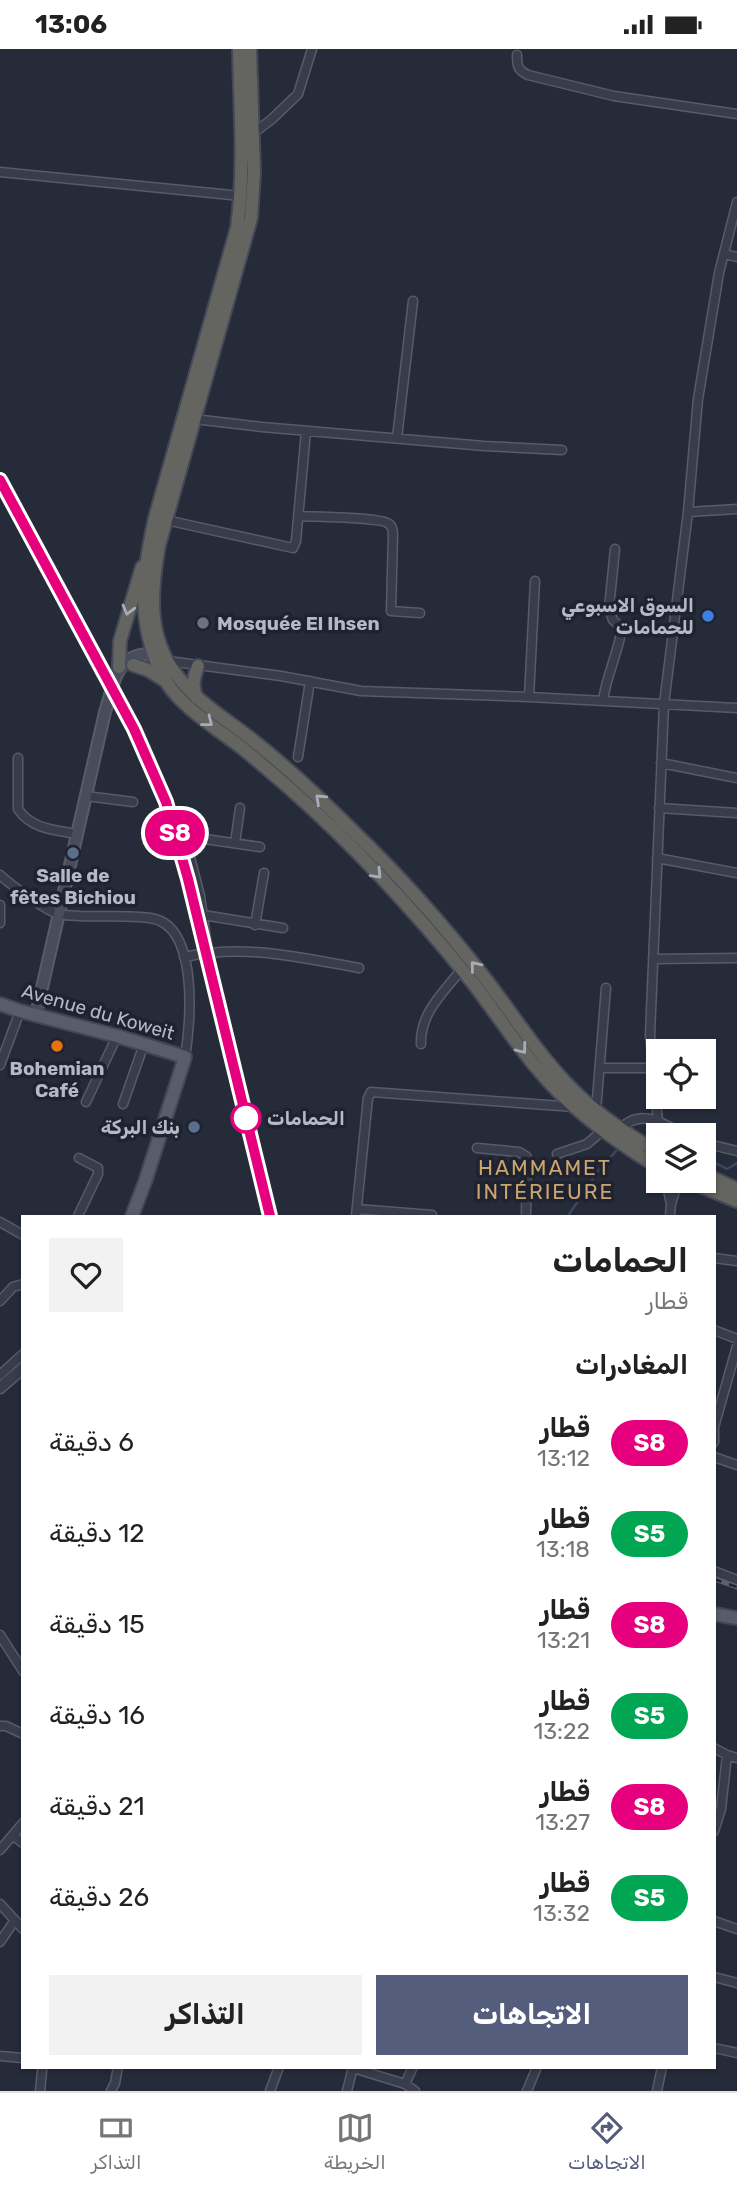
<!DOCTYPE html>
<html lang="ar">
<head>
<meta charset="utf-8">
<style>
  :root { --surface:#fff; --page:#f2f2f2; --text:#222; --muted:#767676; --line:#e0e0e0; --accent:#555d7d }
  body { margin:0; font-family:Rubik,Cairo,sans-serif; background:var(--page); color:var(--text); direction:rtl; height:100vh; display:flex; flex-direction:column; font-size:26px; white-space:nowrap }
  * { box-sizing:border-box; margin:0 }
  p { font-size:23px; color:var(--muted) }
  .icon { flex:none; width:38px; height:38px; fill:none; stroke:currentColor; stroke-width:2; stroke-linecap:round; stroke-linejoin:round }
  .map { position:relative; flex:1; overflow:hidden; direction:ltr }
  .side { position:absolute; left:21px; top:1166px; width:695px; height:854px; display:flex; flex-direction:column; background:var(--surface); border-radius:0px; box-shadow:0 2px 5px #0004; direction:rtl }
  .side>* { flex:none }
  .badge { padding:0 14px; border-radius:23px; font-size:24px; line-height:46px }
  .controls { position:absolute; left:646px; top:990px; display:grid; gap:14px }
  .controls a { display:grid; place-items:center; width:70px; height:70px; border-radius:0px; background:var(--surface); box-shadow:0 2px 5px #0004; font-size:35px }
  .map>.badge { position:absolute; translate:-50% -50%; box-shadow:0 0 0 4px #fff }
  h2 { padding:0 28px; font-size:26px; line-height:63px }
  .round { display:grid; place-items:center; flex:none; width:74px; height:74px; border-radius:0px; background:var(--page) }
  .overview { display:flex; align-items:center; justify-content:space-between; height:119px; padding:0 28px }
  h1 { font-size:33px; font-weight:700; line-height:52px }
  .button { display:flex; gap:14px; margin-top:auto; padding:14px 28px }
  .button a { flex:1; height:80px; border-radius:0px; background:var(--accent); color:#fff; font-size:28px; font-weight:700; line-height:80px; text-align:center }
  .button a+a { background:var(--page); color:var(--text) }
  ul { padding:0; list-style:none }
  li { display:flex; align-items:center; gap:21px; height:91px; padding:0 28px }
  li div { flex:1 }
  li b { display:block; font-size:26px }
  li em { font-style:normal }
  li .badge { min-width:77px; font-weight:700; text-align:center }
  .status { display:flex; justify-content:space-between; align-items:center; height:49px; padding:0 35px; background:var(--surface); direction:ltr }
  .status svg { height:19px; fill:currentColor }
  .dock { display:flex; justify-content:space-around; align-items:center; height:98px; border-top:2px solid var(--line); background:var(--surface); font-size:19px; color:var(--muted) }
  .dock a { display:grid; justify-items:center; gap:4px }
  .dock .current { color:var(--accent) }
  .map>svg:first-child { display:block }
  .lines { fill:none; stroke-linecap:round; stroke-linejoin:round }
  .stream { stroke:#3d4661; stroke-width:2.5 }
  .minor-casing { stroke:#585b69; stroke-width:11 }
  .tertiary-casing { stroke:#585b69; stroke-width:13 }
  .secondary-casing { stroke:#585b69; stroke-width:14 }
  .primary-casing { stroke:#434654; stroke-width:16 }
  .trunk-casing { stroke:#454856; stroke-width:16 }
  .minor { stroke:#393d4b; stroke-width:8 }
  .tertiary { stroke:#393d4b; stroke-width:10 }
  .secondary { stroke:#484c5d; stroke-width:10 }
  .primary { stroke:#585c6b; stroke-width:12 }
  .trunk { stroke:#646461; stroke-width:12 }
  .rail-casing { stroke:#5c6171; stroke-width:5 }
  .rail { stroke:#1f2230; stroke-width:2.5; stroke-dasharray:8; stroke-linecap:butt }
  .oneway { stroke:#a9acb7 }
  .line-casing { stroke:#fff; stroke-width:16 }
  .line { stroke:#e6007e; stroke-width:10 }
  .shop-dot { fill:#3f7fe0; stroke:#1f2230; stroke-width:2.5 }
  .worship-dot { fill:#6b7280; stroke:#1f2230; stroke-width:2.5 }
  .service-dot { fill:#5c6f8a; stroke:#1f2230; stroke-width:2.5 }
  .food-dot { fill:#e8710a; stroke:#1f2230; stroke-width:2.5 }
  .stop-dot { fill:#fff; stroke:#e6007e; stroke-width:3.5 }
  .labels { text-anchor:middle; dominant-baseline:central; stroke-width:7; stroke-linejoin:round; paint-order:stroke }
  .poi-label { font-size:19px; font-weight:bold; fill:#b5b9c6; stroke:#1f2230; text-anchor:end }
  .street-label { font-size:19px; fill:#b5b9c6; stroke:#1f2230 }
  .stop-label { font-size:19px; font-weight:bold; fill:#b5b9c6; stroke:#1f2230; text-anchor:start }
  .neighbourhood-label { font-size:21px; letter-spacing:2px; fill:#c9a66d; stroke:#1f2230 }
</style>
</head>
<body>
<div class="status"><b>13:06</b><svg viewBox="0 0 49 12"><path d="M0 12V9h3v3zM5 12V6h3v6zM10 12V3h3v9zM15 12V0h3v12zM26 1h20v11H26zM47 4h2v5h-2z"/></svg></div>
<div class="map">
<svg width="737" height="2042" viewBox="0 0 737 2042">
  <rect width="100%" height="100%" fill="#262b3a"/>
  <g class="lines">
    <path class="stream" d="M653,1086l5,2
      M704,1108l23,12 10,-6
      M568,1167l30,-45 18,-20"/>
    <g class="minor-casing">
      <path id="minor" d="M517,6c0,12 1,15 11,20l86,21 123,18
        M248,81l11,-1 13,-10 26,-25 14,-45
        M0,123l241,24
        M724,205l13,3
        M194,370l68,8 222,19 78,4
        M397,389l16,-137
        M688,463l49,-3
        M298,467c15,1 83,1 91,8 4,3 3,5 4,10l-2,77 29,2
        M166,471l127,28 3,-7 10,-110
        M168,612l113,15 80,15 168,6 208,11
        M529,648l6,-116
        M603,652c3,-25 15,-47 19,-73l-9,-8 -4,-12 6,-59
        M298,708l12,-76
        M18,709v51c13,20 37,21 59,25
        M661,714l76,15
        M86,747l47,6
        M659,759l78,5
        M235,794l5,-35
        M657,809l80,15
        M0,826c11,10 45,35 58,39 6,2 15,1 22,2 22,1 49,-1 70,2 49,6 41,104 35,139
        M0,856v18
        M203,866l80,13
        M255,876l9,-52
        M208,904l-8,-57 -14,-54 5,-5 69,10
        M184,908c63,-13 113,0 175,11
        M653,910l84,-1
        M421,995c-1,-31 22,-51 40,-74
        M0,1016l20,-54
        M601,1019h51
        M86,1053l31,-66
        M123,1055l21,-60
        M596,1062l10,-123
        M658,1072l29,15
        M619,1082c10,-13 24,-15 39,-10l-8,-86 14,-331 24,-192 10,-113 21,-126 18,-71
        M704,1094l33,8
        M477,1099l42,4 8,5 -1,59
        M557,1105l30,-10 15,-13
        M666,1132l5,23
        M357,1160l75,6
        M78,1167l20,-42v-6l-19,-10
        M356,1167l12,-118 3,-6 203,15
        M670,1167l1,-12 7,-23
        M0,1173l23,13
        M714,1209l23,3
        M0,1252l13,-14 10,-3
        M714,1281l23,9
        M0,1326l23,-21
        M714,1374v19
        M715,1375l22,-78
        M714,1408l23,8
        M714,1522l23,9
        M0,1586l23,36
        M0,1677h6l17,8
        M714,1699l13,7 -6,54 -7,22
        M727,1706l10,3
        M13,1787l10,7
        M0,1801l23,-27
        M0,1855l23,25
        M714,1872l23,8
        M0,1893l15,-22
        M714,1928l23,6
        M714,1999l23,5
        M0,2007l23,2
        M353,2019l52,16 10,7
        M405,2035l8,-17
        M40,2042l2,-20
        M111,2042l4,-8 3,-16
        M270,2042l9,-24
        M347,2042l6,-24
        M527,2042l10,-24
        M657,2042l5,-24"/>
    </g>
    <g class="tertiary-casing">
      <path id="tertiary" d="M0,1339l23,-20"/>
    </g>
    <g class="secondary-casing">
      <path id="secondary" d="M36,965l69,-302c11,-35 11,-62 56,-58"/>
    </g>
    <g class="primary-casing">
      <path id="primary" d="M0,955l20,7 97,25 68,21 -40,125 -13,34
        M714,1565l23,4"/>
    </g>
    <g class="trunk-casing">
      <path id="trunk" d="M239,0c1,60 6,119 -2,179l-82,290c-13,57 -19,106 9,160 15,28 54,51 78,70 15,12 30,25 45,38 67,59 129,126 185,196 22,28 41,58 64,85 33,41 77,73 122,100
        M250,0l4,124 -3,45 -92,327c-7,41 -12,82 10,119 22,36 54,52 86,78 34,27 67,58 98,89 47,45 91,95 131,146 28,36 53,76 85,109 26,27 57,48 89,66
        M133,616l15,5 16,10
        M119,618l1,-26 22,-74
        M197,649c-6,-12 -3,-21 1,-32
        M704,1125l33,15
        M688,1132l49,20"/>
    </g>
    <use href="#minor" class="minor"/>
    <use href="#tertiary" class="tertiary"/>
    <use href="#secondary" class="secondary"/>
    <use href="#primary" class="primary"/>
    <use href="#trunk" class="trunk"/>
    <g class="rail-casing">
      <path id="rail" d="M0,431l134,249 32,73 22,77 82,337
        M714,1530l23,8"/>
    </g>
    <use href="#rail" class="rail"/>
  </g>
  <defs><path id="oneway-chevron" d="M-2-3.5L2.5 0L-2 3.5" fill="none" stroke-width="1.6" stroke-linecap="round" stroke-linejoin="round" transform="scale(1.75)"/></defs>
  <g class="oneway">
    <use href="#oneway-chevron" transform="translate(128 561) rotate(105)"/>
    <use href="#oneway-chevron" transform="translate(208 673) rotate(38)"/>
    <use href="#oneway-chevron" transform="translate(320 750) rotate(-137)"/>
    <use href="#oneway-chevron" transform="translate(377 825) rotate(46)"/>
    <use href="#oneway-chevron" transform="translate(475 917) rotate(-129)"/>
    <use href="#oneway-chevron" transform="translate(522 1000) rotate(53)"/>
  </g>
  <g class="lines">
    <g class="line-casing">
      <path id="line" d="M0,431l134,249 32,73 22,77 82,337"/>
    </g>
    <use href="#line" class="line"/>
  </g>
  <circle class="shop-dot" cx="708" cy="567" r="7"/>
  <circle class="worship-dot" cx="203" cy="574" r="7"/>
  <g class="service-dot">
    <circle cx="73" cy="804" r="7"/>
    <circle cx="194" cy="1078" r="7"/>
  </g>
  <circle class="food-dot" cx="57" cy="997" r="7"/>
  <circle class="stop-dot" cx="246" cy="1069" r="14"/>
  <g class="labels">
    <g class="poi-label">
      <text x="694" y="556">السوق الاسبوعي<tspan x="694" dy="22">للحمامات</tspan></text>
      <text x="217" y="574" text-anchor="start">Mosquée El Ihsen</text>
      <text x="73" y="826" text-anchor="middle">Salle de<tspan x="73" dy="22">fêtes Bichiou</tspan></text>
      <text x="57" y="1019" text-anchor="middle">Bohemian<tspan x="57" dy="22">Café</tspan></text>
      <text x="180" y="1078">بنك البركة</text>
    </g>
    <g class="street-label">
      <text transform="translate(98 963) rotate(16)">Avenue du Koweit</text>
    </g>
    <g class="stop-label">
      <text x="267" y="1069">الحمامات</text>
    </g>
    <g class="neighbourhood-label">
      <text x="545" y="1118">HAMMAMET<tspan x="545" dy="24">INTÉRIEURE</tspan></text>
    </g>
  </g>
</svg>
<div class="controls">
<a><svg class="icon" aria-label="locate" viewBox="0 0 24 24"><circle cx="12" cy="12" r="6"/><path d="M12 2v4M12 18v4M2 12h4M18 12h4"/></svg></a>
<a><svg class="icon" aria-label="layers" viewBox="0 0 24 24"><path d="M12 4l9 5-9 5-9-5zM3 14l9 5 9-5"/></svg></a>
</div>
<b class="badge" style="left:175px;top:784px;background:#e6007e;color:#fff">S8</b>
<section class="side">
<div class="overview"><div><h1>الحمامات</h1><p>قطار</p></div><a class="round"><svg class="icon" aria-label="heart" viewBox="0 0 24 24"><path d="M12 20l-8-8c-3-5 5-10 8-4 3-6 11-1 8 4z"/></svg></a></div>
<h2>المغادرات</h2>
<ul>
<li><span class="badge" style="background:#e6007e;color:#fff">S8</span><div><b>قطار</b><p>13:12</p></div><em>6 دقيقة</em></li>
<li><span class="badge" style="background:#00a651;color:#fff">S5</span><div><b>قطار</b><p>13:18</p></div><em>12 دقيقة</em></li>
<li><span class="badge" style="background:#e6007e;color:#fff">S8</span><div><b>قطار</b><p>13:21</p></div><em>15 دقيقة</em></li>
<li><span class="badge" style="background:#00a651;color:#fff">S5</span><div><b>قطار</b><p>13:22</p></div><em>16 دقيقة</em></li>
<li><span class="badge" style="background:#e6007e;color:#fff">S8</span><div><b>قطار</b><p>13:27</p></div><em>21 دقيقة</em></li>
<li><span class="badge" style="background:#00a651;color:#fff">S5</span><div><b>قطار</b><p>13:32</p></div><em>26 دقيقة</em></li>
</ul>
<div class="button"><a>الاتجاهات</a><a>التذاكر</a></div>
</section>
</div>
<nav class="dock">
<a class="current"><svg class="icon" aria-label="directions" viewBox="0 0 24 24"><path d="M12 3l9 9-9 9-9-9zM9 14v-3h6M13 9l2 2-2 2"/></svg>الاتجاهات</a>
<a><svg class="icon" aria-label="map" viewBox="0 0 24 24"><path d="M3 6l6-2 6 2 6-2v14l-6 2-6-2-6 2zM9 4v14M15 6v14"/></svg>الخريطة</a>
<a><svg class="icon" aria-label="tickets" viewBox="0 0 24 24"><path d="M3 7h18v10H3zM15 7v10"/></svg>التذاكر</a>
</nav>
</body>
</html>
